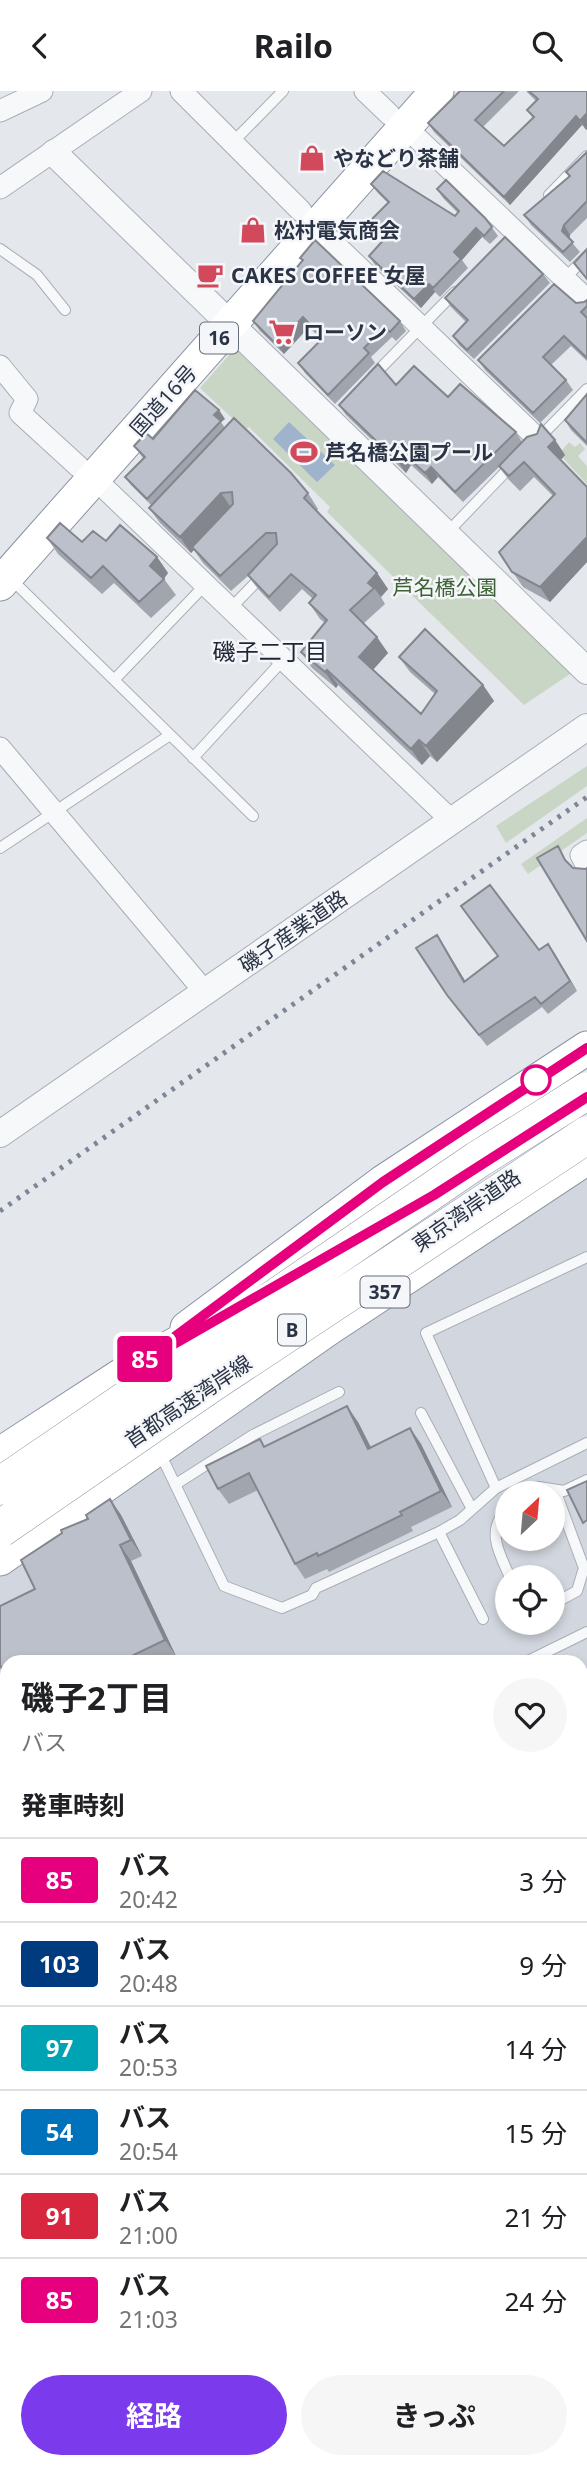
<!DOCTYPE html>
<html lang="ja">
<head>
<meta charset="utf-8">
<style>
  :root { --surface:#fff; --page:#f6f6f6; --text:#202124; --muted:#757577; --line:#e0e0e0; --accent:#7c3aed }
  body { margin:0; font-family:"Noto Sans","Noto Sans JP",sans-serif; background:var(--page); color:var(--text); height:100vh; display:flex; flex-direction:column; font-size:26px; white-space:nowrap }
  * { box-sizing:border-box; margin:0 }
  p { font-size:23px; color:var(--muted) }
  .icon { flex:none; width:38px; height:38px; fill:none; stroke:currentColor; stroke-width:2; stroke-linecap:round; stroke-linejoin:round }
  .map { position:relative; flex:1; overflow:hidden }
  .drawer { position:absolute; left:0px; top:1564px; width:588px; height:814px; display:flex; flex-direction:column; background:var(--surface); border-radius:21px 21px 0 0; box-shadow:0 4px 10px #0003 }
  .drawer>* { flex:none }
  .badge { padding:0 14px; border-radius:5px; font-size:24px; line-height:46px }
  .needle { width:46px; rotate:26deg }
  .tools { position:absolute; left:495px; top:1390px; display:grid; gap:14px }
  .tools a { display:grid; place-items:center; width:70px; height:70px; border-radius:50%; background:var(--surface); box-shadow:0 4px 10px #0003; font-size:35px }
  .map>.badge { position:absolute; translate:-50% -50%; box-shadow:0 0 0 4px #fff }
  h2 { padding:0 21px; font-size:26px; line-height:63px }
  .round { display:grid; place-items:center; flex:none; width:74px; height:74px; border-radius:37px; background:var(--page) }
  .head { display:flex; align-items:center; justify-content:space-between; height:119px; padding:0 21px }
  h1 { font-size:33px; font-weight:700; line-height:52px }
  .primary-button { display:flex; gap:14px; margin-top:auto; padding:14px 21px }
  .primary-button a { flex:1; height:80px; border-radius:42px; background:var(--accent); color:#fff; font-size:28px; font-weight:700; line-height:80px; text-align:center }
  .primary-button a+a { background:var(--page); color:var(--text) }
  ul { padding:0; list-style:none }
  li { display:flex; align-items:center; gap:21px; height:84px; padding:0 21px; border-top:2px solid var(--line) }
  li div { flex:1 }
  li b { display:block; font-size:26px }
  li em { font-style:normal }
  li .badge { min-width:77px; font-weight:700; text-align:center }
  header { display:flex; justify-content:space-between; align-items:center; height:91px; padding:0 21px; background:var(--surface); font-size:32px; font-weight:700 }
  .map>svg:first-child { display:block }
  .built { fill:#d2d6de; fill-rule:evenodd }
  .green { fill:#c9d6c5 }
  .water { fill:#9fb4cc }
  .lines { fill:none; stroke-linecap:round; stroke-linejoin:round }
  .service-casing { stroke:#a9aeb7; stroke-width:12 }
  .minor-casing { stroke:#a9aeb7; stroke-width:23 }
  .tertiary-casing { stroke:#a9aeb7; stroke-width:28 }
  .trunk-casing { stroke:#8b94a3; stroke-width:35 }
  .service { stroke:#f7f8fa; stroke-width:10 }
  .minor { stroke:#f7f8fa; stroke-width:21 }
  .tertiary { stroke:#f7f8fa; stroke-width:26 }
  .trunk { stroke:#fff; stroke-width:33 }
  .rail { stroke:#7d8696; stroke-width:5; stroke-dasharray:3.5 7; stroke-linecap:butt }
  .motorway-bridge-casing { stroke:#8b94a3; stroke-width:38; stroke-linecap:butt }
  .motorway-bridge { stroke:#fff; stroke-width:37 }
  .wall { fill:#a1a5ae }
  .shaded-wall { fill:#83868d }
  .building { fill:#bbc0ca; stroke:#83868d; stroke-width:2 }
  .line-casing { stroke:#fff; stroke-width:16 }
  .line { stroke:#e6007e; stroke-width:10 }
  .stop-dot { fill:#fff; stroke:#e6007e; stroke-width:3.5 }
  .labels { text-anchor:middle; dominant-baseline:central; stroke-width:5; stroke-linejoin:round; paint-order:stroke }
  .shield { fill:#f4f6f9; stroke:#676e7b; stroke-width:2 }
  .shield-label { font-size:19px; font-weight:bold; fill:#2b3445 }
  .poi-label { font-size:21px; font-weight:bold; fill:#2b3445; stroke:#f4f6f9; text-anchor:start }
  .street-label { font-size:21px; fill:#2b3445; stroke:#f4f6f9 }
  .park-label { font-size:21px; fill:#3f6138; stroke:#f4f6f9 }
  .neighbourhood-label { font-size:23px; fill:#1d2536; stroke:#f4f6f9 }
</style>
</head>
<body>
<header><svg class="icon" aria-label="back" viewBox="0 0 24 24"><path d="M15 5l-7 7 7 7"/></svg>Railo<svg class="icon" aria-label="search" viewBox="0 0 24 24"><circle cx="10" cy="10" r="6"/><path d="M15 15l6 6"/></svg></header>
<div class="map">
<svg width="587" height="2377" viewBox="0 0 587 2377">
  <rect width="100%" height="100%" fill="#e4e7ec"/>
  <path class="built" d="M587,1079v1298h-587v-893zM508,1402h45v45h-45zM508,1486h45v45h-45zM7,1572h574v799h-574z"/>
  <path class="green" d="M237,255l336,326 -49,33 -197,-193 3,-5 -81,-80 -4,3 -45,-42z
    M569,351l6,5 5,-4 5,6 -7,7 9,10v18l-28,-30z
    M587,675v20l-81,57 -10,-17z
    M587,727v15l-59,41 -7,-10z"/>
  <path class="water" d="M289,331l46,43 -18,17 -44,-43z"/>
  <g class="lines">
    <g class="service-casing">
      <path id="service" d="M233,51l50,-51
        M549,104l38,-39
        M0,158l37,26 28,35
        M563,189l24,-24
        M373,285l82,-84
        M538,348l49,-50
        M446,443l68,-71
        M10,487l243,238
        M231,517l32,-33
        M114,589l92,-96
        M193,667l91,-99
        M0,757l170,-113
        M587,1166l-161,76 70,155 91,-45
        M421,1322l51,96
        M159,1360l65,135 58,22 30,-13 4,-7 123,-56 21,-12 36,-32
        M176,1393l77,-49 86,-43
        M527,1402l12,-6 25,4 23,-11
        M508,1417c-23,22 -9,45 2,69
        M439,1441l44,87
        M553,1513l24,-13 7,-23 -29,-78
        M524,1572l63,-31
        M0,1713l7,16
        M0,1797l7,-3
        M0,2060l7,-5
        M0,2124l7,-5
        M581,2265l6,-3
        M0,2342l7,-5
        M581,2363l6,13
        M260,2371l3,6
        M409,2371l3,6
        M547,2371l3,6"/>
    </g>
    <g class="minor-casing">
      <path id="minor" d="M181,0l120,120
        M365,0l25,24
        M0,20l42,-20
        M406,32l9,13 172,164
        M0,97l141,-97
        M318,132l8,13 212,203
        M0,275l27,33 -7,14 59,54
        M93,386l359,344
        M0,657l205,244
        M587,760l-6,4 6,11"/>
    </g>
    <g class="tertiary-casing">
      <path id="tertiary" d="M54,62l533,518
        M0,1043l587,-407"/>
    </g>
    <g class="trunk-casing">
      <path id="trunk" d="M0,493l437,-493
        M187,1237l196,-146 204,-134
        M0,1363l134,-87 78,-43
        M0,1468l328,-230 259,-171"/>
    </g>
    <use href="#service" class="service"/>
    <use href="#minor" class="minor"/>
    <use href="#tertiary" class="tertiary"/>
    <use href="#trunk" class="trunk"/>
    <path class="rail" d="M0,1120l587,-414"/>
    <g class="motorway-bridge-casing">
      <path id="motorway-bridge" d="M0,1395l477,-326 110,-69
        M0,1438l209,-144 378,-250"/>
    </g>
    <use href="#motorway-bridge" class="motorway-bridge"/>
  </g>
  <path class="wall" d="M460,0h59l-36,36 21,19 29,-28 -6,-8 9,-9 -10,-10h61v38l-5,-4 -72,80 -76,-73 -6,-9z
    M587,61v66l-17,17 -1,4 11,13 -10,10 -39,-37 -7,-10 45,-39 -3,-4z
    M371,93l84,32 3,-3 -15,-15 -6,-9 48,29 13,18 -8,8 -8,-7 -20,23 6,8 -28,29 -5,-5 -14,16 -46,-43 -6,-9 18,-19 -8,-9 -7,-9 16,-16 -10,-10z
    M300,167l100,63 6,10 -10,10 -4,-4 -21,20 4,6 -40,41 -30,-31 -7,-10 24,-23 -13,-13 -25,27 -24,-23 -7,-10 50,-60z
    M543,183l7,9 -76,76 -15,-14 -6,-9 13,-14 -15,-15 -6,-9z
    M587,209v61l-16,-15 -20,19 15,15 7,10 -33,33 -55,-53 -7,-10 98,-57 8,-1z
    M396,294l52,12 68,35 6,10 33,-2 10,15 -5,5 27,27v75l-37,40 -27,-15 -24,-35 54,-56 -19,-19 -14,14 -11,-11 -10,-13 -36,35 -25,-25 -6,7 -21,-19 -5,8 -60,-58 -7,-10z
    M587,303v52l-16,-16 -6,-10z
    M225,328l-4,3 4,6 83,65 10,16 -1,2 60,62 11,16 -7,8 4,7 -22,20 25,29 -15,17 48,44 14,-20 -25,-22 -11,-15 84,28 11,16 -57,61 -7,-6 -8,9 -84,-80 -2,3 -24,-20 -11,-16 24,-29 -5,-4 -11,-16 4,-4 -11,-10 -22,23 -21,-22 -11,-14 -17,15 -28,-28 -9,-13 -3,3 -31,-30 -11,-15 2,-3 -20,-20 -6,-8 18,-19 -9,-12 19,-7z
    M47,447l35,4 24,-1 51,16 11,16 -4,6 12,16 -25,23 -37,-35 -12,11 -44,-40z
    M437,844l28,46 74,-31 9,-6 29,47 -29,23 -6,-7 -55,39 -40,-51z
    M358,1331l13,25 39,-19 11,16 31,63 -41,20 2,4 -84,41 -2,-3 -22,10 -10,-15 -37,-74 -29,14 -11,-15 48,-43z
    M110,1408l11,16 21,41 -11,5 45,95 -15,7h-154l28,-74 53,-70z
    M587,1582v160l-6,-7v-149z
    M0,1875l7,14v3l-7,3z
    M581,1998l6,3v179l-6,3z"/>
  <path class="shaded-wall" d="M587,22v16l-1,1 -6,-9z
    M576,25l6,9 -72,80 -6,-8z
    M564,134l6,10 -1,6 -7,-10z
    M476,137l6,9 -20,23 -8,-8z
    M429,193l6,8 -14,16 -7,-9z
    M303,226l6,10 -25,27 -7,-9z
    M219,319l6,9 -4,3 -7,-7z
    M555,349l10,15 -6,7 -11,-15z
    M404,363l7,11 -5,8 -8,-11z
    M431,376l7,10 -6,7 -7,-11z
    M221,402l11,16 -41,44 -11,-16z
    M587,446v25l-37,40 -10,-15z
    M157,466l11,16 -7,9 -11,-16z
    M377,482l11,16 -7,8 -7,-9 -6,-5z
    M377,546l11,16 -18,20 -11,-16z
    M327,579l11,15 -2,3 -11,-16z
    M483,594l11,16 -57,61 -11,-16z
    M419,649l11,16 -8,9 -11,-16z
    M437,844l7,11 28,46 -8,-10z
    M548,853l7,10 22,37 -7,-10z
    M347,1315l11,16 21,42 -11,-15z
    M410,1337l11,16 31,63 -11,-16z
    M110,1408l11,16 21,41 -11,-16z
    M120,1454l11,16 45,95 -11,-16z
    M0,1875l7,14v1l-7,-10z"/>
  <path class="building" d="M460,0h44l-29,29 29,26 30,-29 -7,-7 11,-11 -9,-8h58v22l-7,8 -4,-5 -72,81 -76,-74z
    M587,61v49l-23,24 -2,6 11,11 -10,10 -39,-37 46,-39 -4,-4z
    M383,80l72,45 4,-5 -22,-22 9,-9 39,38 7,9 -8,9 -8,-8 -22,24 7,7 -28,29 -4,-4 -15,15 -45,-43 19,-21 -16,-16 17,-17 -18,-18z
    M505,146l38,37 -76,76 -14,-14 15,-16 -23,-22z
    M315,149l85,81 -10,11 -5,-5 -21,21 5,5 -41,42 -30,-32 25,-25 -20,-21 -26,28 -24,-24 50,-61 -3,-2z
    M587,158v30l-13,-16z
    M554,193l22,19 8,-1 3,-2v6l-6,6 6,6v40l-23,-22 -21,21 23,23 -33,33 -55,-53z
    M378,273l18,21 18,-19 34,31 12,-13 56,48 -61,60 -24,-25 -6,6 -21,-19 -6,8 -59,-57z
    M195,299l24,20 -5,5 7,6 -74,78 -22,-22 20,-20 -11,-11 12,-13 7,6z
    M587,303v49l-22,-23z
    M234,327l57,55 17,20 -4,5 73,75 -9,10 6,5 -24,22 27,27 -18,20 62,57 16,-23 -38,-34 26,-28 58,56 -57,61 -7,-6 -8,9 -84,-79 -2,2 -24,-20 26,-32 -18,-17 7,-8 -25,-21 -22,23 -21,-22 29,-31 -1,-11h-10l-46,43 -28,-29 41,-43 -1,-12 -11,1 -41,44 -31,-29z
    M541,333l14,16 -7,7 39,40v50l-47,50 -28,-15 -13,-20 56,-58 -31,-32 -15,14 -10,-10 28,-29 10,-3z
    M60,432l22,19 11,-11 13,10 14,-16 37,32 -7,9 14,13 -25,23 -36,-36 -12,12 -44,-40z
    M558,755l7,14 8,8 13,1 1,-1v73l-50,-83z
    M490,794l49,65 9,-6 22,37 -29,23 -6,-7 -56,38 -32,-40 -31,-47 21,-13 27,47 34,-26 -37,-50z
    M347,1315l21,43 42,-21 31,63 -41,21 2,3 -84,41 -1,-3 -22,11 -46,-91 -31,16 -12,-23 54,-27 4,8z
    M587,1390v39l-4,3 -16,-33z
    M110,1408l21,41 -11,5 45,95 -48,23h-110v16l-7,-14v-59l35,-17 -14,-29 41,-27 -1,-3 27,-11 -2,-4z
    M587,1582v153l-6,-3v-146z
    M581,1998l6,3v156l-6,3z"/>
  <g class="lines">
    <g class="line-casing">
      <path id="line" d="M587,957l-204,134 -249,185 300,-172 153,-98"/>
    </g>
    <use href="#line" class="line"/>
  </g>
  <defs>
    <g id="shop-bare" transform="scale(2.1)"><path d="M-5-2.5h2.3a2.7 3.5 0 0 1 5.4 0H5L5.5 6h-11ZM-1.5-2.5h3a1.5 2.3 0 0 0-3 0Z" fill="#d1495b" stroke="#f4f6f9" stroke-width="2.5" paint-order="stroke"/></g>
    <g id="cafe-bare" transform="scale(2.1)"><path d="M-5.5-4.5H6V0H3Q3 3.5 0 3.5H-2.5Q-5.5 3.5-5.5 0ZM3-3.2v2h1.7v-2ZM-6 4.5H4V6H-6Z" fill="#d1495b" stroke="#f4f6f9" stroke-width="2.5" paint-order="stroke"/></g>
    <g id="supermarket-bare" transform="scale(2.1)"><path d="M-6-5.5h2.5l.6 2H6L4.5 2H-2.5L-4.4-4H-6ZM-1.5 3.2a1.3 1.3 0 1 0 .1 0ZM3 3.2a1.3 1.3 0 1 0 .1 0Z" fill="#d1495b" stroke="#f4f6f9" stroke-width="2.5" paint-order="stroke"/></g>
    <g id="stadium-bare" transform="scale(2.1)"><path d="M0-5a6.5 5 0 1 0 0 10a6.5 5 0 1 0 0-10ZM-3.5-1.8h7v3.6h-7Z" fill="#d1495b" stroke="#f4f6f9" stroke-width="2.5" paint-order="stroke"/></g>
  </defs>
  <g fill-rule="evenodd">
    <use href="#shop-bare" x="312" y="67"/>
    <use href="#shop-bare" x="253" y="139"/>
    <use href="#cafe-bare" x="210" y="184"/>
    <use href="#supermarket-bare" x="282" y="241"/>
    <use href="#stadium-bare" x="304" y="361"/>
  </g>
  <circle class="stop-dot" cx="536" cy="989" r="14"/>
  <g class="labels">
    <g class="shield">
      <rect x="200" y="231.5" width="38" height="31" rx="5"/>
      <rect x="360.5" y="1185.5" width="49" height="31" rx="5"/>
      <rect x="278" y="1223.5" width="28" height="31" rx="5"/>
    </g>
    <g class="shield-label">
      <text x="219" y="247">16</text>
      <text x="385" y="1201">357</text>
      <text x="292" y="1239">B</text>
    </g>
    <g class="poi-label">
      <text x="333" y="67">やなどり茶舗</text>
      <text x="274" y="139">松村電気商会</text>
      <text x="231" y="184">CAKES COFFEE 女屋</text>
      <text x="303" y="241">ローソン</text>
      <text x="325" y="361">芦名橋公園プール</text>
    </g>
    <g class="street-label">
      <text transform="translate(163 309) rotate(-48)">国道16号</text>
      <text transform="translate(293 840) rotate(-35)">磯子産業道路</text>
      <text transform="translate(466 1119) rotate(-35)">東京湾岸道路</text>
      <text transform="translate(188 1310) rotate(-34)">首都高速湾岸線</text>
    </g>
    <g class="park-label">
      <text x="445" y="496">芦名橋公園</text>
    </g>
    <g class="neighbourhood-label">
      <text x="270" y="560">磯子二丁目</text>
    </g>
  </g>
</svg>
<div class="tools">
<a><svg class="needle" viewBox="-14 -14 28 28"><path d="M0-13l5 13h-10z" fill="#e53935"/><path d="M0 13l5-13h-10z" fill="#757577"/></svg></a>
<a><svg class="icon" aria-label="locate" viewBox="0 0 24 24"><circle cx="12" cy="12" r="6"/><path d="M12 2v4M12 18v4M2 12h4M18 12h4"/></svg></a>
</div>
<b class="badge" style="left:145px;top:1268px;background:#e6007e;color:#fff">85</b>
<section class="drawer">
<div class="head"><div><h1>磯子2丁目</h1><p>バス</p></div><a class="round"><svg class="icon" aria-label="heart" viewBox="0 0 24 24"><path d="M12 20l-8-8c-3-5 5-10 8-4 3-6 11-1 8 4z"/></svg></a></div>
<h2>発車時刻</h2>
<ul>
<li><span class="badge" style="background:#e6007e;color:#fff">85</span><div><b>バス</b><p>20:42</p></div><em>3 分</em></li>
<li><span class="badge" style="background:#003b80;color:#fff">103</span><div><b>バス</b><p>20:48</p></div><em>9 分</em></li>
<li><span class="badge" style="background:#00a3b4;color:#fff">97</span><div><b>バス</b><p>20:53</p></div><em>14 分</em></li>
<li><span class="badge" style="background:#0072bc;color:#fff">54</span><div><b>バス</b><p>20:54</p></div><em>15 分</em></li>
<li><span class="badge" style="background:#d7263d;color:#fff">91</span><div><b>バス</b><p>21:00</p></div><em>21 分</em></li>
<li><span class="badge" style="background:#e6007e;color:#fff">85</span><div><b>バス</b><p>21:03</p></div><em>24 分</em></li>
</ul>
<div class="primary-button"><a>経路</a><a>きっぷ</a></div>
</section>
</div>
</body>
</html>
